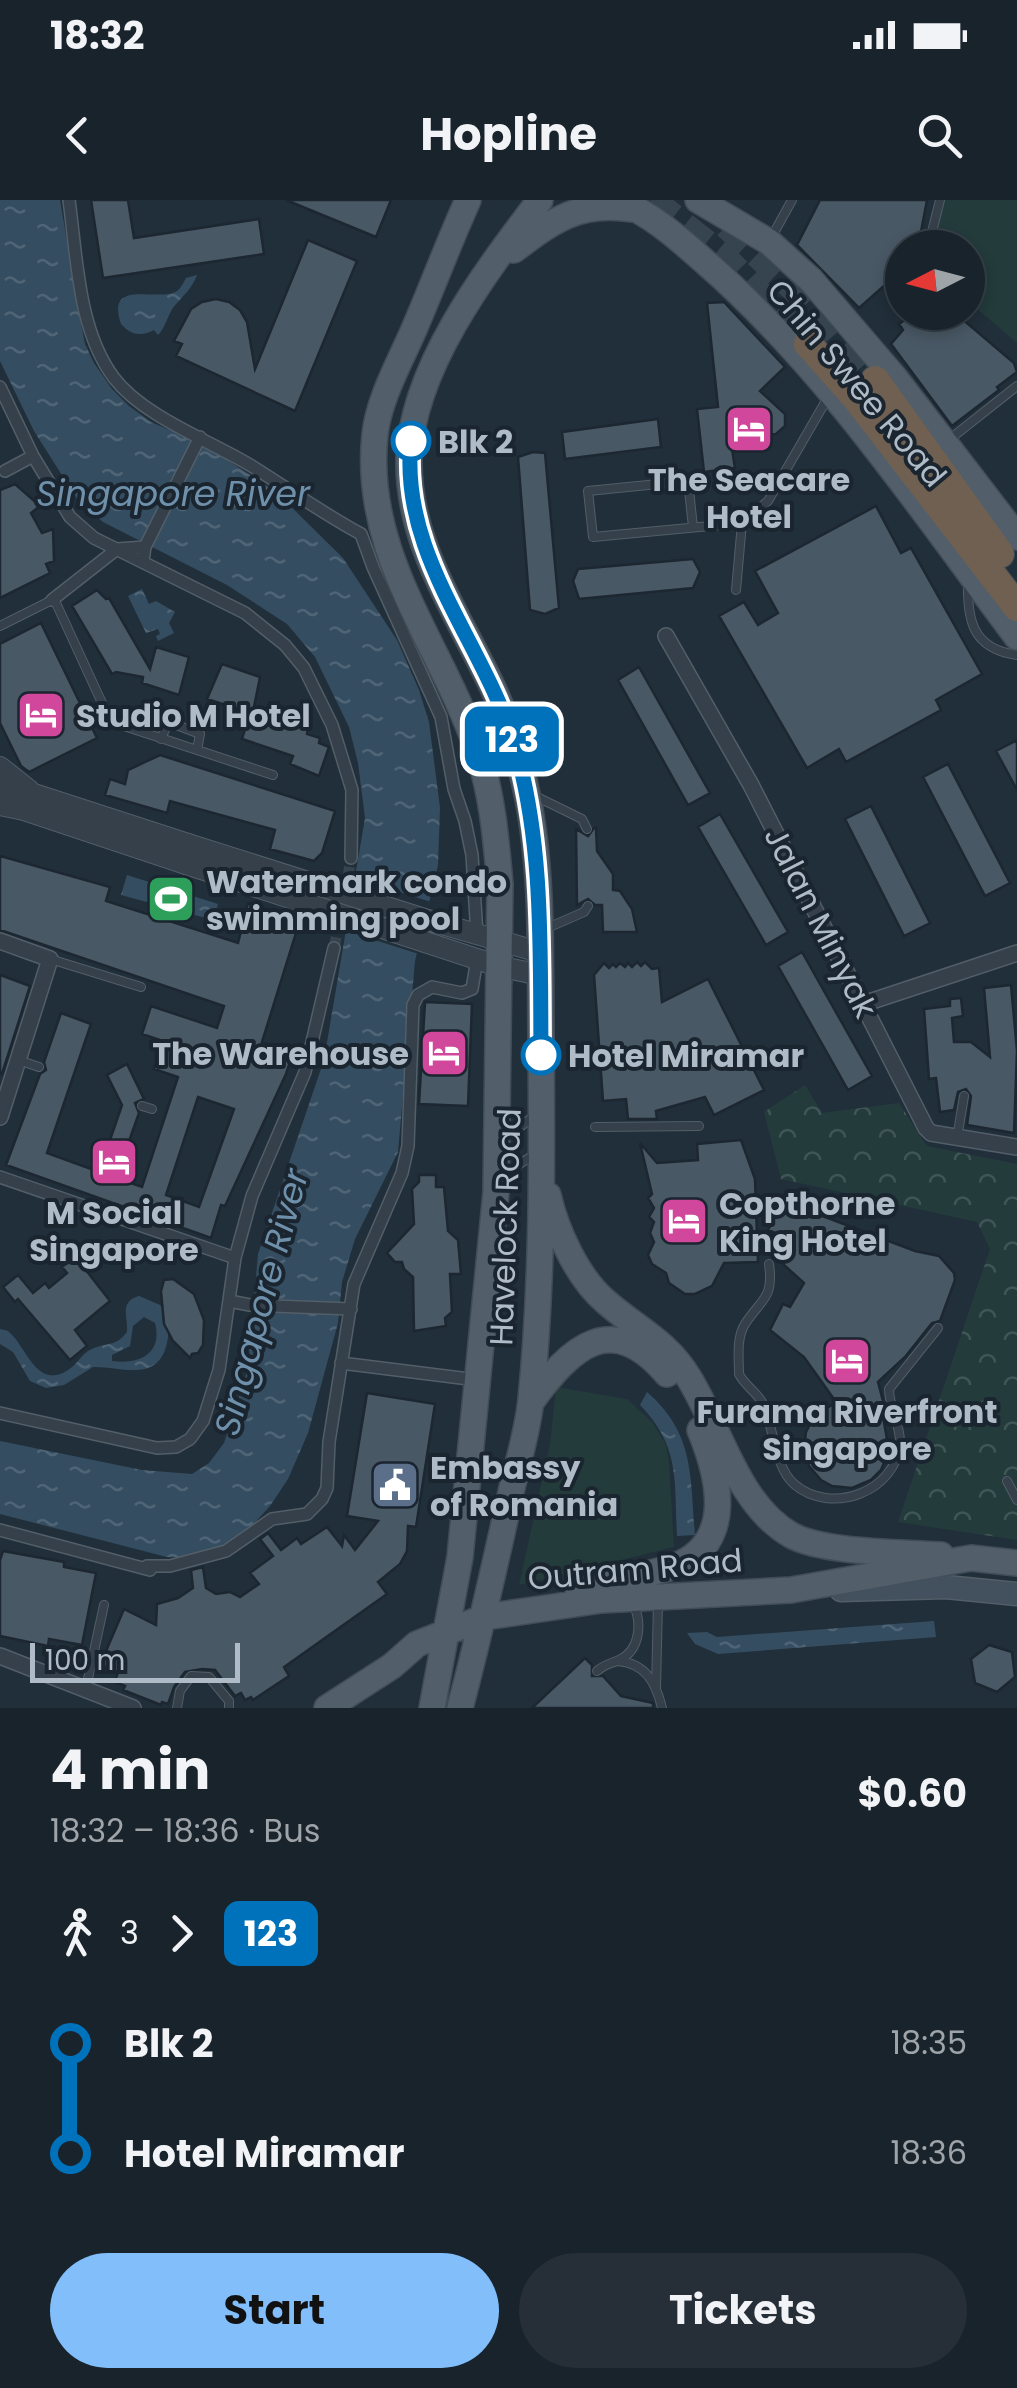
<!DOCTYPE html>
<html lang="en">
<head>
<meta charset="utf-8">
<style>
  :root { --surface:#19232c; --page:#262f38; --text:#f1f3f6; --muted:#9fa4a9; --line:#374048; --accent:#81befa }
  body { margin:0; font-family:Poppins,sans-serif; background:var(--page); color:var(--text); height:100vh; display:flex; flex-direction:column; font-size:38px; white-space:nowrap }
  * { box-sizing:border-box; margin:0 }
  p { font-size:32px; color:var(--muted) }
  .icon { flex:none; width:55px; height:55px; fill:none; stroke:currentColor; stroke-width:2; stroke-linecap:round; stroke-linejoin:round }
  .map { position:relative; height:1508px; overflow:hidden }
  .side { display:flex; flex-direction:column; background:var(--surface); flex:1 }
  .side>* { flex:none }
  .badge { padding:0 20px; border-radius:15px; font-size:35px; line-height:65px }
  .needle { width:65px; rotate:264deg }
  .tools { position:absolute; left:885px; top:30px; display:grid; gap:20px }
  .tools a { display:grid; place-items:center; width:100px; height:100px; border-radius:50%; background:var(--surface); box-shadow:0 5px 15px #0003,0 0 0 2px var(--line); font-size:50px }
  .scale { position:absolute; left:30px; bottom:25px; width:210px; box-sizing:border-box; padding-left:10px; border:5px solid #afbbc6; border-top:0; font-size:28px; line-height:35px; white-space:nowrap; color:#afbbc6; -webkit-text-stroke:8px #1a252f; paint-order:stroke }
  .map>.badge { position:absolute; translate:-50% -50%; box-shadow:0 0 0 5px #fff }
  .legs { display:flex; align-items:center; gap:15px; height:110px; padding:0 50px; font-size:32px }
  .legs p { margin-inline-start:auto }
  .headline { display:flex; align-items:center; justify-content:space-between; height:170px; padding:0 50px }
  h1 { font-size:55px; font-weight:700; line-height:75px }
  .cta { display:flex; gap:20px; margin-top:auto; padding:20px 50px }
  .cta a { flex:1; height:115px; border-radius:60px; background:var(--accent); color:#111; font-size:40px; font-weight:700; line-height:115px; text-align:center }
  .cta a+a { background:var(--page); color:var(--text) }
  ul { padding:0 50px; list-style:none }
  li { display:flex; align-items:center; gap:35px; height:110px; font-size:38px }
  li i { display:grid; place-items:center; width:15px; height:100%; margin:0 12px; background:currentColor }
  li i::after { content:''; width:25px; height:25px; margin:-12px; border:8px solid; border-radius:50%; background:var(--surface) }
  li p { margin-inline-start:auto }
  li:first-child i { background:linear-gradient(#0000 50%,currentColor 0) }
  li:last-child i { background:linear-gradient(currentColor 50%,#0000 0) }
  .status { display:flex; justify-content:space-between; align-items:center; height:70px; padding:0 50px; background:var(--surface); direction:ltr }
  .status svg { height:28px; fill:currentColor }
  header { display:flex; justify-content:space-between; align-items:center; height:130px; padding:0 50px; background:var(--surface); font-size:45px; font-weight:700 }
  .map>svg:first-child { display:block }
  .green { fill:#233b3b }
  .forest { fill:url(#forest-crowns) }
  .water { fill:url(#water-ripples); fill-rule:evenodd }
  .pier { fill:#212f3a }
  .building { fill:#495865; stroke:#1c2731; stroke-width:2.5; fill-rule:evenodd }
  .lines { fill:none; stroke-linecap:round; stroke-linejoin:round }
  .pedestrian-tunnel { stroke:#36444f; stroke-width:11; stroke-dasharray:11 5.5; stroke-linecap:butt }
  .motorway-tunnel { stroke:#36444f; stroke-width:28; stroke-dasharray:28 14; stroke-linecap:butt }
  .service-casing { stroke:#525e68; stroke-width:10 }
  .pedestrian-casing { stroke:#525e68; stroke-width:14 }
  .minor-casing { stroke:#525e68; stroke-width:18 }
  .tertiary-casing { stroke:#525e68; stroke-width:22 }
  .secondary-casing { stroke:#525e68; stroke-width:25 }
  .primary-casing { stroke:#414c56; stroke-width:28 }
  .motorway-casing { stroke:#3f4b55; stroke-width:30 }
  .service { stroke:#35404a; stroke-width:8 }
  .pedestrian { stroke:#35404a; stroke-width:11 }
  .minor { stroke:#35404a; stroke-width:15 }
  .tertiary { stroke:#35404a; stroke-width:20 }
  .secondary { stroke:#43505d; stroke-width:22 }
  .primary { stroke:#525f6a; stroke-width:25 }
  .motorway { stroke:#706051; stroke-width:28 }
  .tertiary-bridge-casing { stroke:#525e68; stroke-width:22; stroke-linecap:butt }
  .tertiary-bridge { stroke:#35404a; stroke-width:20 }
  .line-1-casing { stroke:#fff; stroke-width:22 }
  .line-1 { stroke:#0072bc; stroke-width:15 }
  .stop-1-dot { fill:#fff; stroke:#0072bc; stroke-width:5 }
  .labels { text-anchor:middle; dominant-baseline:central; stroke-width:8; stroke-linejoin:round; paint-order:stroke }
  .street-label { font-size:32px; fill:#afbbc6; stroke:#1a252f }
  .stop-label { font-size:32px; font-weight:bold; fill:#afbbc6; stroke:#1a252f; text-anchor:start }
  .poi-label { font-size:32px; font-weight:bold; fill:#afbbc6; stroke:#1a252f; text-anchor:start }
  .water-label { font-size:35px; font-style:italic; fill:#6f90aa; stroke:#1a252f }
</style>
</head>
<body>
<div class="status"><b>18:32</b><svg viewBox="0 0 49 12"><path d="M0 12V9h3v3zM5 12V6h3v6zM10 12V3h3v9zM15 12V0h3v12zM26 1h20v11H26zM47 4h2v5h-2z"/></svg></div>
<header><svg class="icon" aria-label="back" viewBox="0 0 24 24"><path d="M15 5l-7 7 7 7"/></svg>Hopline<svg class="icon" aria-label="search" viewBox="0 0 24 24"><circle cx="10" cy="10" r="6"/><path d="M15 15l6 6"/></svg></header>
<div class="map">
<svg width="1017" height="1508" viewBox="0 0 1017 1508">
  <defs>
    <pattern id="forest-crowns" width="20" height="18" patternUnits="userSpaceOnUse" patternTransform="scale(2.5)"><rect width="20" height="18" fill="#233b3b"/><path d="M2 6a3 3 0 1 1 6 0M12 15a3 3 0 1 1 6 0" fill="none" stroke="#405556"/></pattern>
    <pattern id="water-ripples" width="26" height="14" patternUnits="userSpaceOnUse" patternTransform="scale(2.5)"><rect width="26" height="14" fill="#344d61"/><path d="M2 4q2-2 4 0t4 0M15 11q2-2 4 0t4 0" fill="none" stroke="#4f6576"/></pattern>
  </defs>
  <rect width="100%" height="100%" fill="#212f3a"/>
  <path class="green" d="M943,0h74v143l-49,-42v-53h-38z
    M556,1187l71,12 26,24 13,22 3,17 5,85 -155,38 31,-141z"/>
  <path class="forest" d="M805,885l17,28 77,-10 28,43 90,18v376l-119,-18 92,-273 -13,-27 -196,-43 -17,-67z"/>
  <path class="water" d="M0,0h60l20,118 5,26 9,19 18,26 17,17 22,16 53,23 71,46 68,67 54,82 22,50 10,32 11,86 -2,57 -23,96 -17,191 -43,87 -13,43 -4,41 -30,110 -20,46 -18,27 -21,23 -30,20 -32,9 -20,-1 -167,-43v-73l142,29 50,4 17,-11 15,-20 24,-74 10,-115 66,-194 41,-242 -7,-55 -9,-36 -34,-70 -28,-33 -60,-39 -124,-63 -24,-20 -45,-71 -34,-70z
    M197,75c-5,13 -12,19 -21,29 -9,10 -9,22 -18,31l-4,-5c-13,7 -23,5 -33,-6 -16,-47 38,-21 56,-33 4,-3 7,-9 9,-13z
    M142,389l7,15 7,-3 19,11 -6,11 5,10 -16,8 -2,-5 4,-2 -2,-5 -12,4 -18,-37z
    M127,675l91,29 -5,16 -92,-25z
    M139,1096l21,9c8,12 10,24 7,38 -9,41 -46,23 -74,24l-29,18 -18,3 -16,-7 -17,-29 -13,-8v-15l8,2c18,14 28,60 60,39 9,-5 14,-17 24,-21 15,-7 24,-2 35,-17 1,-17 -8,-30 12,-36zM144,1117l11,6c8,31 -16,42 -43,38v-6l18,-9 3,-20z
    M647,1192c48,42 43,84 48,143l-18,1c-3,-54 4,-89 -37,-131z
    M934,1421l2,16 -218,17 -23,-10 -8,-11 20,-1 10,5z"/>
  <path class="pier" d="M350,676l84,27 -12,52 -82,-26z"/>
  <path class="building" d="M91,0h37l6,38 125,-19 5,35 -161,24z
    M286,0h105l-15,37z
    M820,0h107l-9,48h-16v22l-43,38 -62,-63z
    M308,40l49,21 -62,150 -119,-55 6,-12 -8,-3 17,-32 11,-7 14,-3 13,3 11,8 7,12 8,47z
    M724,102l61,65 -25,24 25,23v12l-9,8 -46,2 5,32 -31,4 -7,-63 21,-2 -11,-104z
    M902,112h52l60,51 3,9 -20,15 2,3 -47,36 -61,-82 12,-14 -4,-6 7,-5z
    M658,219l3,28 -96,12 -3,-27z
    M533,252l12,1 14,155 -14,6 -15,-4 -12,-153z
    M15,284l25,22 -9,7 11,20 11,-4 1,32 -8,3 4,9 -50,25v-108z
    M876,306l25,47 10,-5 71,126 -46,26 5,10 -95,52 -7,-13 -32,19 -88,-152 25,-14 14,23 20,-12 -23,-42z
    M693,359l7,13 -7,16 -114,11 -6,-18 5,-12z
    M97,390l9,9 3,-1 41,71 6,-22 33,10 -10,38 -37,-12 1,-6 -27,-5 -4,2 -40,-68z
    M41,423l56,115 -68,34 -8,-6 -21,-43v-79z
    M222,464l38,13 -6,30 38,12 -1,3 17,6 -1,6 13,4 -1,5 10,4 -10,29 -29,-12 3,-8 -51,-17 8,-26 -43,-14z
    M639,467l71,126 -22,12 -70,-125z
    M1017,540v50l-21,-39z
    M160,555l175,56 -13,42 -8,8 -44,-12 5,-19 -105,-29 -3,12 -62,-18 5,-16 15,5 3,-14z
    M948,564l62,119 -25,13 -62,-119z
    M871,606l59,117 -26,13 -59,-117z
    M720,614l68,118 -22,13 -68,-118z
    M594,628h2l1,23 16,23v16l7,1 12,18 5,23h-34l-1,-27h-7l-7,-6 -11,6 -1,-76 12,7z
    M0,656l110,31 -4,14 132,42 10,-40 52,17 -38,122 31,11 -7,21 -61,132 -4,-1 -10,33 -205,-73 34,-91 6,-4 -2,-8 17,-49 30,11 -44,129 52,19 23,-67 -15,-30 20,-11 17,35 -9,4 4,10 -23,65 26,9 36,-110 -24,-8 9,-28 -21,-7 9,-28 66,22 7,-22 -224,-76zM198,897l36,12 -35,98 -33,-12z
    M802,752l70,124 -24,14 -70,-124z
    M637,762l4,4 4,-4 7,7 7,-1 3,34 46,-23 56,111 -50,25 -9,-18 -49,14 1,8h-29l-2,-20 -23,2 -9,-126 10,-12 5,5 4,-4 3,3 4,-4 5,4 3,-4 4,4z
    M0,775l30,11 -28,88h-2z
    M1011,785l6,66 -3,82 -47,-8 4,-29 -5,-7 -8,3 -4,18 -14,2 -4,-34 -7,1 -5,-70 26,-3v-7l11,-1 2,18 -11,2 2,24h17l19,15 -6,-69z
    M425,802l47,2 -4,102 -49,-2z
    M741,940l14,39 3,83 -34,1 -12,23 -17,8h-10l-16,-11 -3,-10 -14,-9 -4,-9 6,-13 -4,-9 4,-11 -5,-5 5,-9 -6,-10 4,-4 -12,-51 17,20 41,-3 -1,-16z
    M419,975h17v12h8l4,44 10,9 3,34h-11l2,38 -7,6 1,8 -32,5 -1,-54 -9,-8 -2,-7h-7l-8,-9 27,-29 -2,-35 7,-7z
    M783,1001l132,50 24,5 15,17 1,7 -15,41 -8,2 -27,34 -27,25 10,38 -4,2 5,29 -8,19 -10,10 -19,8 -20,-2 -11,-6 -12,-14 -5,-18 2,-16 8,-15 22,-15 -32,-45 -34,-27 13,-26 7,3 14,-24 -20,-18 -2,-14 3,-14 -17,-7z
    M75,1056l35,45 -35,29 12,16 -17,14 -52,-61 -3,3 -12,-15 15,-12 15,18 12,-10 4,5 18,-15 -5,-6z
    M173,1079l21,15 10,26 -1,25 -5,8 -6,1 -2,4 -17,-17 -9,-17 -3,-33 3,-11z
    M367,1193l68,11 -19,123 -8,-1 -1,25 -7,13 -22,18 9,12 -103,73 5,9 -36,24 -2,-3 -6,3 -4,-7 -6,3 -20,-26 -13,-1 -17,3 -11,15 -6,17 -6,-2 -1,3 -38,-15 2,-4 -10,-4 3,-10 -18,-7 24,-56 32,16 1,-21 21,-6 15,-10 -2,-18 12,-3 3,21 10,6 14,-2 10,5 19,-13 -9,-11 23,-17 -13,-17 8,-6 13,17 16,-12 4,6 26,-17 15,19 2,-11 11,15 23,-29 -31,-5z
    M3,1351l61,11v5l32,6 -14,72 -33,-6 -1,7 -48,-10v-76z
    M989,1445l23,7 3,25 -18,15 -22,-9 -4,-24z
    M585,1458l7,7v11h11l18,20 32,7v5h-121z"/>
  <g class="lines">
    <path class="pedestrian-tunnel" d="M345,694l6,-36
      M334,748l7,-35"/>
    <path class="motorway-tunnel" d="M651,0l73,58 84,86
      M727,25l87,82 61,73"/>
    <g class="service-casing">
      <path id="service" d="M770,40l22,-40
        M928,48l12,-48
        M950,239l67,-53
        M693,327l-5,-46 -100,10 5,46 149,-14 26,-22 59,-102
        M968,382c-1,39 5,67 49,73
        M736,390l6,-67
        M0,426l52,-26 4,3 52,113 7,7 158,52
        M161,539l5,-12 8,-3 26,10 -3,16
        M535,596l47,23 5,10
        M545,729l39,-17 4,-6
        M50,759l91,28
        M18,860l21,7
        M142,906l10,3
        M595,927l104,-1
        M500,934l15,-3 20,-16
        M957,938l7,-42
        M502,984l16,-19 17,-11
        M769,1064c5,35 -8,35 -24,60 -9,14 -6,35 -6,50 6,12 19,19 24,30 11,23 11,62 31,80 37,32 103,8 106,-42 0,-19 -11,-35 -11,-53l49,-61
        M1007,1281l10,19
        M617,1461c29,2 39,22 45,47
        M597,1471c8,-7 13,-7 22,-11 22,-10 23,-38 14,-57
        M86,1488l18,-83
        M656,1488l2,-85
        M177,1508l3,-17 11,-15 18,1 20,24v7"/>
    </g>
    <g class="pedestrian-casing">
      <path id="pedestrian" d="M69,0c8,58 9,130 45,178 29,38 94,62 136,87 37,23 72,48 111,69l12,33 68,150 13,72 11,32 7,34 5,80
        M0,187l33,69 37,61 24,21 151,75 40,32 19,23 28,57 20,65 -1,68
        M5,271l28,-15
        M143,361l2,-14 55,-110
        M52,400l65,-51 28,-2
        M0,977l235,81
        M229,1101l21,4 101,4
        M341,1163l136,17
        M0,1213l157,35 19,-1 14,-8 13,-18 16,-51 16,-112 17,-62 53,-124 29,-124
        M0,1330l150,40 -3,-4h23l56,-15 46,-32 35,-5 15,-15 5,-11 2,-46 25,-158 48,-111 6,-27 5,-141 5,-10 14,-8 30,6 10,-4 5,-30"/>
    </g>
    <g class="minor-casing">
      <path id="minor" d="M666,436l85,149 175,343 5,5 86,14
        M0,741l50,18 -50,158
        M863,804l154,-51
        M0,1456l133,52"/>
    </g>
    <g class="tertiary-casing">
      <path id="tertiary" d="M0,567l29,23
        M0,589l34,5 154,50
        M0,605l24,5 162,54
        M431,721l108,31
        M425,742l73,24 42,9"/>
    </g>
    <g class="secondary-casing">
      <path id="secondary" d="M841,1390l105,-3 71,7"/>
    </g>
    <g class="primary-casing">
      <path id="primary" d="M617,0c33,13 61,38 87,61 123,107 216,247 313,376
        M698,0l71,42 42,38 84,98 122,159
        M514,50c39,-30 66,-49 117,-41
        M548,995c8,35 29,82 57,106 30,27 61,39 84,77 31,50 48,126 102,157 32,18 111,17 150,20
        M531,1202c40,-55 80,-93 136,-28
        M578,1394c30,-17 65,-16 97,-28 61,-23 44,-90 25,-136
        M327,1508l65,-42 25,-22 68,-27 117,-17 189,-10 180,-32 46,5
        M432,1508l28,-151 36,-365 4,-308c-4,-46 -8,-92 -23,-135 -37,-107 -115,-195 -102,-315 4,-36 26,-74 40,-107 18,-42 34,-85 53,-127
        M460,1508c19,-72 35,-143 51,-216 7,-30 17,-62 20,-93 12,-121 11,-242 10,-363 -1,-78 2,-161 -13,-237 -8,-39 -19,-77 -36,-113 -35,-74 -85,-143 -83,-228 3,-91 78,-188 131,-258"/>
    </g>
    <g class="motorway-casing">
      <path id="motorway" d="M808,144l48,54 161,209
        M875,180l125,174"/>
    </g>
    <use href="#service" class="service"/>
    <use href="#pedestrian" class="pedestrian"/>
    <use href="#minor" class="minor"/>
    <use href="#tertiary" class="tertiary"/>
    <use href="#secondary" class="secondary"/>
    <use href="#primary" class="primary"/>
    <use href="#motorway" class="motorway"/>
    <g class="tertiary-bridge-casing">
      <path id="tertiary-bridge" d="M188,644l243,77
        M186,664l239,78"/>
    </g>
    <use href="#tertiary-bridge" class="tertiary-bridge"/>
  </g>
  <g class="lines">
    <g class="line-1-casing">
      <path id="line-1" d="M411,241c-12,115 73,201 104,305 29,99 25,206 26,309"/>
    </g>
    <use href="#line-1" class="line-1"/>
  </g>
  <defs>
    <g id="hotel-square" transform="scale(2.5)"><rect x="-9" y="-9" width="18" height="18" rx="4" fill="#d1479c" stroke="#1a252f"/><path d="M-6-4.5h1.5V1H6V5H4.5V3h-9V5H-6ZM-4 0a1.8 1.8 0 1 1 3.6 0ZM.5 0V-2.5h3Q6-2.5 6 0Z" fill="#fff"/></g>
    <g id="stadium-square" transform="scale(2.5)"><rect x="-9" y="-9" width="18" height="18" rx="4" fill="#2e9e5b" stroke="#1a252f"/><path d="M0-5a6.5 5 0 1 0 0 10a6.5 5 0 1 0 0-10ZM-3.5-1.8h7v3.6h-7Z" fill="#fff"/></g>
    <g id="civic-square" transform="scale(2.5)"><rect x="-9" y="-9" width="18" height="18" rx="4" fill="#5c6f8a" stroke="#1a252f"/><path d="M-.6-6.5H3V-4.5H.6V-3L4-1V1h2V6H-6V1h2V-1L-.6-3ZM-1.2 2.5V6h2.4V2.5Z" fill="#fff"/></g>
  </defs>
  <g fill-rule="evenodd">
    <use href="#hotel-square" x="749" y="229"/>
    <use href="#hotel-square" x="41" y="515"/>
    <use href="#stadium-square" x="171" y="699"/>
    <use href="#hotel-square" x="444" y="853"/>
    <use href="#hotel-square" x="114" y="962"/>
    <use href="#hotel-square" x="684" y="1021"/>
    <use href="#hotel-square" x="847" y="1161"/>
    <use href="#civic-square" x="395" y="1285"/>
  </g>
  <g class="stop-1-dot">
    <circle cx="411" cy="241" r="18"/>
    <circle cx="541" cy="855" r="18"/>
  </g>
  <g class="labels">
    <g class="street-label">
      <text transform="translate(857 183) rotate(50)">Chin Swee Road</text>
      <text transform="translate(821 722) rotate(63)">Jalan Minyak</text>
      <text transform="translate(505 1027) rotate(-88)">Havelock Road</text>
      <text transform="translate(635 1369) rotate(-5)">Outram Road</text>
    </g>
    <g class="stop-label">
      <text x="438" y="241">Blk 2</text>
      <text x="568" y="855">Hotel Miramar</text>
    </g>
    <g class="poi-label">
      <text x="749" y="279" text-anchor="middle">The Seacare<tspan x="749" dy="37">Hotel</tspan></text>
      <text x="76" y="515">Studio M Hotel</text>
      <text x="206" y="681">Watermark condo<tspan x="206" dy="37">swimming pool</tspan></text>
      <text x="409" y="853" text-anchor="end">The Warehouse</text>
      <text x="719" y="1003">Copthorne<tspan x="719" dy="37">King Hotel</tspan></text>
      <text x="114" y="1012" text-anchor="middle">M Social<tspan x="114" dy="37">Singapore</tspan></text>
      <text x="847" y="1211" text-anchor="middle">Furama Riverfront<tspan x="847" dy="37">Singapore</tspan></text>
      <text x="430" y="1267">Embassy<tspan x="430" dy="37">of Romania</tspan></text>
    </g>
    <g class="water-label">
      <text x="173" y="293">Singapore River</text>
      <text transform="translate(261 1102) rotate(-75)">Singapore River</text>
    </g>
  </g>
</svg>
<div class="tools">
<a><svg class="needle" viewBox="-14 -14 28 28"><path d="M0-13l5 13h-10z" fill="#e53935"/><path d="M0 13l5-13h-10z" fill="#9fa4a9"/></svg></a>
</div>
<div class="scale">100 m</div>
<b class="badge" style="left:512px;top:539px;background:#0072bc;color:#fff">123</b>
</div>
<section class="side">
<div class="headline"><div><h1>4 min</h1><p>18:32 – 18:36 · Bus</p></div><b>$0.60</b></div>
<div class="legs"><svg class="icon" aria-label="walk" viewBox="0 0 24 24"><circle cx="13" cy="4" r="2"/><path d="M13 8l-2 6 4 7M11 14l-3 7M7 12l3-4h3l4 4"/></svg>3<svg class="icon" aria-label="forward" viewBox="0 0 24 24"><path d="M9 5l7 7-7 7"/></svg><b class="badge" style="background:#0072bc;color:#fff">123</b></div>
<ul>
<li><i style="color:#0072bc"></i><b>Blk 2</b><p>18:35</p></li>
<li><i style="color:#0072bc"></i><b>Hotel Miramar</b><p>18:36</p></li>
</ul>
<div class="cta"><a>Start</a><a>Tickets</a></div>
</section>
</body>
</html>
